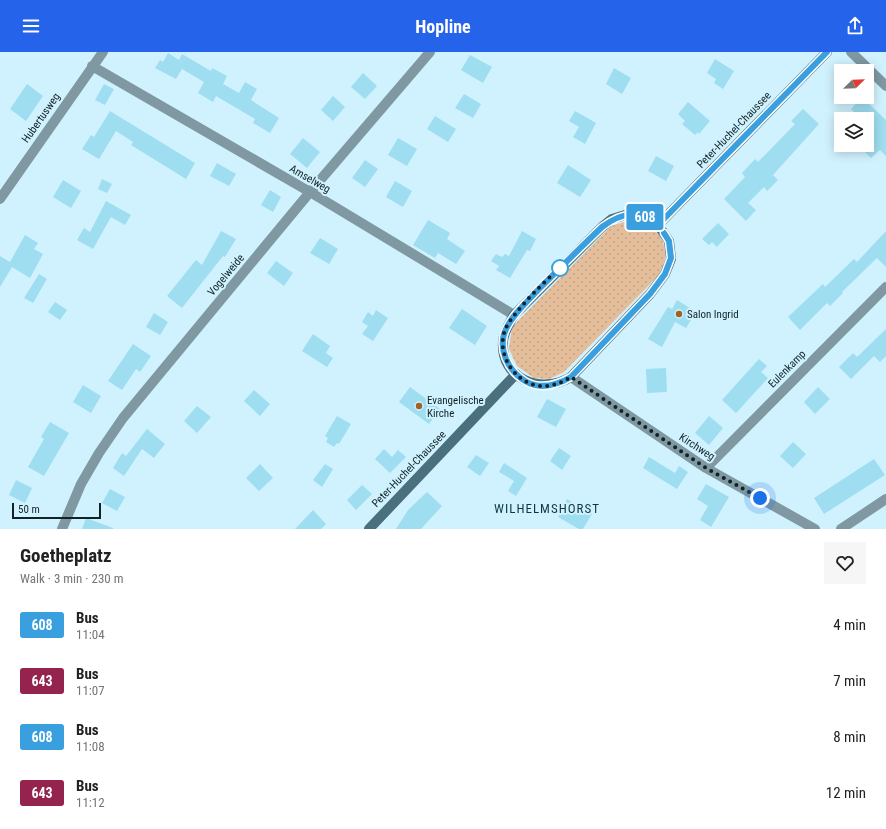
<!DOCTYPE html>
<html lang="en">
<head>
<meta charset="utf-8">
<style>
  :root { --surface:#fff; --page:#f6f6f6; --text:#222; --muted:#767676; --accent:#2563eb }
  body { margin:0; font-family:"Roboto Condensed",sans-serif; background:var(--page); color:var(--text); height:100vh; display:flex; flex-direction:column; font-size:15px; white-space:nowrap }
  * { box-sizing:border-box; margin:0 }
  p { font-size:13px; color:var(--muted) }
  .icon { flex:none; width:22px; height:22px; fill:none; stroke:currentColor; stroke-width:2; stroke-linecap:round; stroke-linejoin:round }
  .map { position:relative; height:477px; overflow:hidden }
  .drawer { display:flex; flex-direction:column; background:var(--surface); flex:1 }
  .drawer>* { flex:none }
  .badge { padding:0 8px; border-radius:3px; font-size:14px; line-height:26px }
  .needle { width:26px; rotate:67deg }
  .buttons { position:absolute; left:834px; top:12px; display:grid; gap:8px }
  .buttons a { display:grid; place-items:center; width:40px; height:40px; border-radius:0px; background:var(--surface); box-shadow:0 2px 10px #0003; font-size:20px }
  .scale { position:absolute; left:12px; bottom:10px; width:89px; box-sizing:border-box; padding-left:4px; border:2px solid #122328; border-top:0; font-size:11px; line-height:14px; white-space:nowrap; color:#122328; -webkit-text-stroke:3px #d0f2fe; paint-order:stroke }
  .you { position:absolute; width:20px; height:20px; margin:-10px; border:3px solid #fff; border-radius:50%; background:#1a73e8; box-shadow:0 0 0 6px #1a73e833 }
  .map>.badge { position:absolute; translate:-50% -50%; box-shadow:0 0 0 2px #fff }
  .round { display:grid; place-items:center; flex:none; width:42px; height:42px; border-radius:0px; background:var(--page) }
  .overview { display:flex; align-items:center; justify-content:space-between; height:68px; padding:0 20px }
  h1 { font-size:19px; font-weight:700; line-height:30px }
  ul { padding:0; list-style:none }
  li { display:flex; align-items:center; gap:12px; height:56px; padding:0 20px }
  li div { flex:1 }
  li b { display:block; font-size:15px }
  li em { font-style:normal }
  li .badge { min-width:44px; font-weight:700; text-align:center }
  header { display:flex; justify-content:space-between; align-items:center; height:52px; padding:0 20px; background:var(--accent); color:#fff; font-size:18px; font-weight:700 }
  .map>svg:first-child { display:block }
  .green { fill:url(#green-dots) }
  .building { fill:#9fddf1 }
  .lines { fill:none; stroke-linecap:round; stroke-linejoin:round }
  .street { stroke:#7f98a1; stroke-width:10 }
  .secondary { stroke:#4b707d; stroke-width:10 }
  .line-casing { stroke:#fff; stroke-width:9 }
  .line { stroke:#3a9fdf; stroke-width:6 }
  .walk { stroke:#122328; stroke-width:4; stroke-dasharray:0 7.2 }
  .stop-dot { fill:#fff; stroke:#3a9fdf; stroke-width:2 }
  .poi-dot { fill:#9e6224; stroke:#d0f2fe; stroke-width:1.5 }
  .labels { text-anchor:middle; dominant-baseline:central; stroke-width:4; stroke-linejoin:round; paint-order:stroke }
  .street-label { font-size:11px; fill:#122328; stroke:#d0f2fe }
  .poi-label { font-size:11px; fill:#122328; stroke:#d0f2fe; text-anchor:start }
  .quarter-label { font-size:13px; letter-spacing:1px; fill:#0e3743; stroke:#d0f2fe }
</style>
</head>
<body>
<header><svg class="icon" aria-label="menu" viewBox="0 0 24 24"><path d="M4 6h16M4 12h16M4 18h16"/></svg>Hopline<svg class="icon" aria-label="share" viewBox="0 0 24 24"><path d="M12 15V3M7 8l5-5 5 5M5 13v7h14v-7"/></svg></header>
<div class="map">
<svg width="886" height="477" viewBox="0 0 886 477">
  <defs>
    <pattern id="green-dots" width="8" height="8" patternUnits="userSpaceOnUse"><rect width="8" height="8" fill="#e4bd9b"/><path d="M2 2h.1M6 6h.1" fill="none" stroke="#c3a286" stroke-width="1.8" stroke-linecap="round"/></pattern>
  </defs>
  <rect width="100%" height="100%" fill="#d0f2fe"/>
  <path class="green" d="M627,169c23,3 40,12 38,39 -1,5 -5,12 -8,17l-93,95 -15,7 -15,-1 -17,-12 -8,-17 3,-22 99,-101z"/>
  <path class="building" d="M168,1l11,7 3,-6 29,17 1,-3 15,8 -4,8 16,9 6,-11 12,7 -6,11 28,18 -9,15 -17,-10 2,-4 -39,-23 -3,6 -15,-9 6,-11 -22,-13 -6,10 -21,-11 5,-8 3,2z
    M470,3l22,12 -9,16 -22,-13z
    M715,7l19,12 -11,18 -9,-6 2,-4 -9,-6z
    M614,16l17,10 -9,16 -16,-10z
    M363,21l14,13 -12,13 -14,-12z
    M27,32l16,12 -17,25 -16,-12z
    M104,32l10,5 -9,16 -10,-5z
    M464,42l17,10 -8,14 -18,-10z
    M333,44l12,11 -12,14 -12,-11z
    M862,45l24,23v36l-6,-6 -9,8 -9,-9 5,-4v-26h-6l-10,-10z
    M688,50l22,19 -11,13 -1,-2 -3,3 -13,-11 3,-3 -7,-7z
    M803,57l16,15 -46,51 5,5 -11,11 -3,-4 -16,16 8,7 -10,11 -22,-22 21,-22 -3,-4 13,-14 3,3 37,-38 -4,-3z
    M110,59l85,52 -9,16 -55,-34 2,-3 -17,-11 -17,28 -17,-10 9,-14 3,2z
    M575,59l21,12 -11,21 -12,-7 6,-10 -10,-6z
    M435,64l21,13 -8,13 -21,-13z
    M303,86l17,14 -13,16 -17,-14z
    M398,86l19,11 -10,17 -19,-11z
    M656,104l18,10 -8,15 -18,-10z
    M365,108l13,9 -13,18 -13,-9z
    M217,111l19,11 -7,12 -19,-10z
    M568,113l23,15 -11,17 -23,-14z
    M102,127l10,5 -5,9 -9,-4z
    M63,128l18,11 -10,17 -18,-11z
    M395,129l17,10 -9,16 -17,-10z
    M270,138l11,7 -8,15 -12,-7z
    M106,149l25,14 -6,10 -14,-8 -18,32 -16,-9 7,-12 6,4z
    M428,168l22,13 -3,6 18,12 -9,13 -18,-11 -3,5 -22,-13z
    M718,171l11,11 -12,13 -5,-5 -3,3 -7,-6z
    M221,179l15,8 -11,18 -2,-1 -41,52 -15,-12 29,-36 6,5z
    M522,179l14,8 -6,12 -3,-1 -17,28 -14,-8 3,-4 -8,-5 5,-7 6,3 3,-3 4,2z
    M886,179v36l-9,-9 -35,34 1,1 -13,13 -3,-3 -27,27 -12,-13 35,-33 2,3 29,-28 3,3z
    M25,183l13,8 -4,6 9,5 -13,24 -18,-11 -12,20v-31l10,6z
    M320,186l18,11 -9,15 -19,-11z
    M276,209l17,12 -9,13 -17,-13z
    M39,222l8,5 -14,24 -9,-5z
    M677,248l19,12 -10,16 -11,-6 -13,25 -14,-8 20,-32 4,2z
    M55,250l12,8 -7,10 -12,-8z
    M462,257l25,17 -12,19 -26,-17z
    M376,258l12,8 -15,23 -11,-7 6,-8 -6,-4 6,-10 5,4z
    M154,261l14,9 -8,13 -14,-8z
    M886,277v27l-6,6 -6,-6 -23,23 -12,-12 14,-14 4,4z
    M313,282l17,12 -4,7 7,5 -6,9 -25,-16z
    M133,292l18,12 -11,16 -4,-3 -14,21 -14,-9z
    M759,307l8,7 -6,6 7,6 -32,35 -14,-13z
    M666,316l1,24 -20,1 -1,-24z
    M83,333l18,11 -10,17 -18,-11z
    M410,335l30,22 -11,15 -30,-22z
    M818,335l12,12 -15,15 -11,-12z
    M254,338l16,14 -10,12 -16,-15z
    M547,347l19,10 -10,18 -19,-10z
    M197,354l14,11 -14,16 -13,-12z
    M337,364l14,8 -12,20 -2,-1 -3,4 -8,-5 2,-4 -3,-2z
    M709,364l14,12 -14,17 -14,-12z
    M50,370l19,11 -25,43 -16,-9 16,-28 -3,-2z
    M147,377l18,15 -11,14 -12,-9 -18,27 -11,-8 9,-15 4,3z
    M793,390l13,12 -13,14 -13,-12z
    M559,396l12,8 -9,14 -12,-9z
    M384,397l8,8 6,-7 8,7 -16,16 -15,-14z
    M476,403l13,8 -9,13 -13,-9z
    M649,405l26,16 4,-7 9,6 -11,17 -34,-21z
    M874,407l11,16 -61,39 -10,-16z
    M504,411l23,15 -11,18 -8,-5 6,-10 -15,-9z
    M260,412l13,14 -14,13 -13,-13z
    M325,412l8,5 -11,18 -9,-7z
    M16,428l16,8 -7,15 -16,-8z
    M706,432l23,13 -18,30 -11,-7 8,-14 -11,-7z
    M362,433l10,9 -16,16 -9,-10z
    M110,437l15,8 -8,14 -15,-8z
    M427,440l15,14 -21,23h-25l12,-19z
    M567,447l25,15 -9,15h-4l-21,-12z
    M313,458l13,14 -5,5h-26z
    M86,466l27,10v1h-31z"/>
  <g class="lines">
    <path class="street" d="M851,0l35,34
      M92,14l218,126 204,123
      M0,147l103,-147
      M571,325l135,91 109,61
      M706,416l180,-181
      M62,477l19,-45 18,-31 24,-35 187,-226 120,-140
      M841,477l45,-30"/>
    <path class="secondary" d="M625,163l18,1 15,9 11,16 2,18 -6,15 -15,20 -79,83c-30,18 -71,2 -68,-36 1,-10 6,-17 11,-26l88,-88 10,-8z
      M658,173l169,-173
      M369,477l147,-155"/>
  </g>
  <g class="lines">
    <g class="line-casing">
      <path id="line" d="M664,181l5,8 2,17 -6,16 -15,20 -79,83c-14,8 -31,13 -46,4 -17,-10 -28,-33 -19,-52 7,-15 20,-26 31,-38 21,-21 43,-43 65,-64 21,-16 34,-15 56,-2l169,-173"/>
    </g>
    <use href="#line" class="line"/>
    <path class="walk" d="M560,216c-14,12 -48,45 -55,62 -9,24 9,52 34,56 12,1 22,-3 32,-9l135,91 54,30"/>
  </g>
  <circle class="stop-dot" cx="560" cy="216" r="8"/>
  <g class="poi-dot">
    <circle cx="679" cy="262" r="4"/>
    <circle cx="419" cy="354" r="4"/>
  </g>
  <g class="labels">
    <g class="street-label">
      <text transform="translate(41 66) rotate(-55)">Hubertusweg</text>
      <text transform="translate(734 78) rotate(-46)">Peter-Huchel-Chaussee</text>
      <text transform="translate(310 127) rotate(30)">Amselweg</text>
      <text transform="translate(226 223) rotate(-50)">Vogelweide</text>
      <text transform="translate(787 317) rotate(-45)">Eulenkamp</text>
      <text transform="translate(697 395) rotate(33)">Kirchweg</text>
      <text transform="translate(409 417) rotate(-46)">Peter-Huchel-Chaussee</text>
    </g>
    <g class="poi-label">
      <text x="687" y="262">Salon Ingrid</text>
      <text x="427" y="348">Evangelische<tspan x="427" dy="13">Kirche</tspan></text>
    </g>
    <g class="quarter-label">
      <text x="547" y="456">WILHELMSHORST</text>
    </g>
  </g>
</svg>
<div class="buttons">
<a><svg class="needle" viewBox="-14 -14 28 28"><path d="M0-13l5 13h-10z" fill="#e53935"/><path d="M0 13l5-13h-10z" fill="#767676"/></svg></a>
<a><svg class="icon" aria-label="layers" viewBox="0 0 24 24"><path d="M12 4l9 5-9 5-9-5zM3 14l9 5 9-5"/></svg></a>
</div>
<div class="scale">50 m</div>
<div class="you" style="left:760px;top:446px"></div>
<b class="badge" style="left:645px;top:165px;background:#3a9fdf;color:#fff">608</b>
</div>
<section class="drawer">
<div class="overview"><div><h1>Goetheplatz</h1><p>Walk · 3 min · 230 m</p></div><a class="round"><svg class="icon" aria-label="heart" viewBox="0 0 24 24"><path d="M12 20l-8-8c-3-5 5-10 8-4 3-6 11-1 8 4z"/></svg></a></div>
<ul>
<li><span class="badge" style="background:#3a9fdf;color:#fff">608</span><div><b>Bus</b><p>11:04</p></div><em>4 min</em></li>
<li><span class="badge" style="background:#94244d;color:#fff">643</span><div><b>Bus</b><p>11:07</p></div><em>7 min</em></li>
<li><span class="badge" style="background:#3a9fdf;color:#fff">608</span><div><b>Bus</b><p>11:08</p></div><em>8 min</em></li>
<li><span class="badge" style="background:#94244d;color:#fff">643</span><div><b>Bus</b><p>11:12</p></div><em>12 min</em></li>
</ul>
</section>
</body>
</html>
